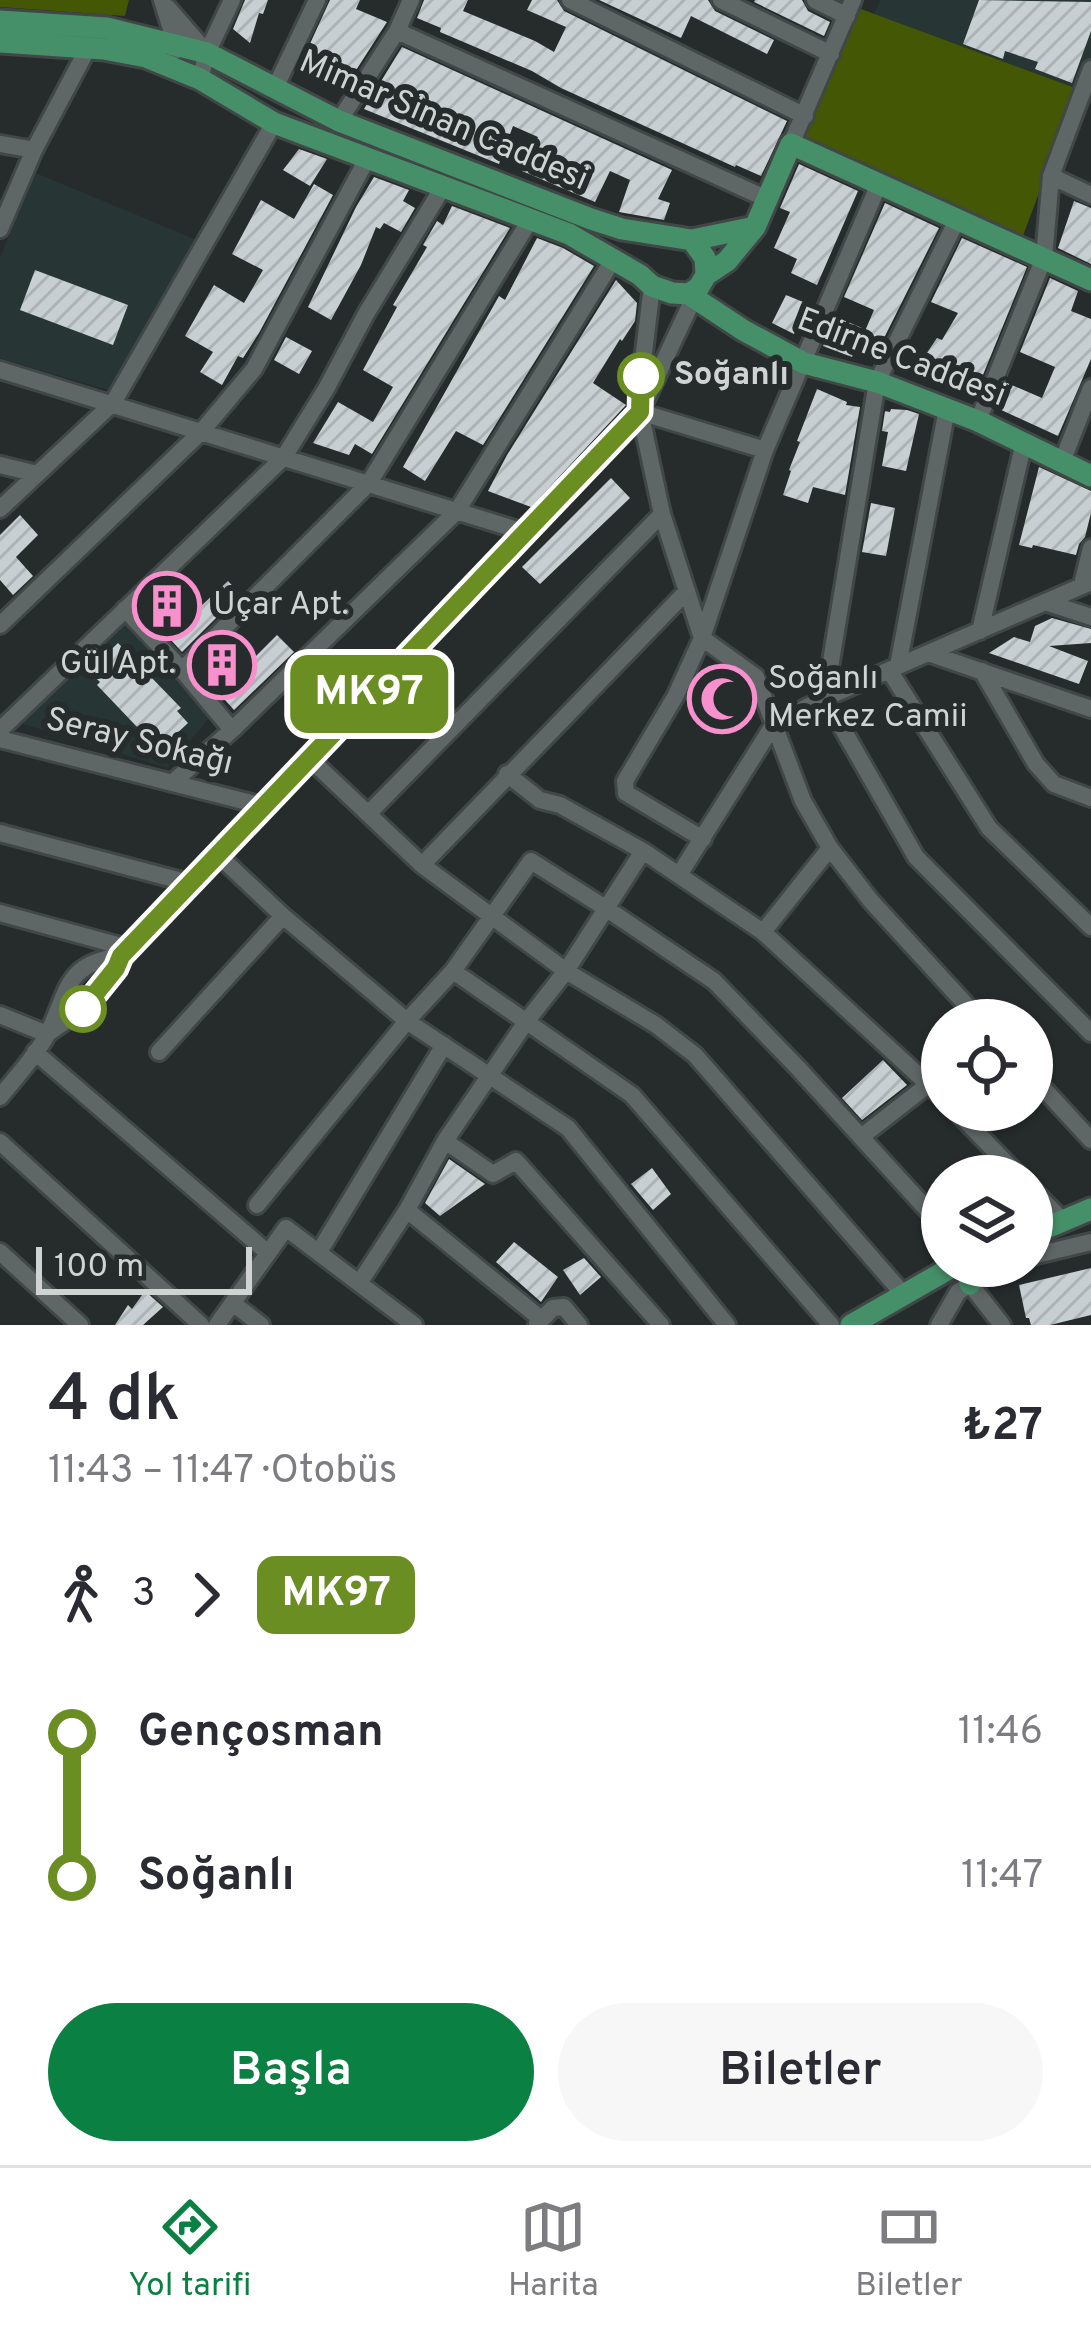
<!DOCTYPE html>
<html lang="tr">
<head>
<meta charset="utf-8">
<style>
  :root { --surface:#fff; --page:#f7f7f7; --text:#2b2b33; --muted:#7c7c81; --line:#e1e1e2; --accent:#0b8043 }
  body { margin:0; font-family:Overpass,sans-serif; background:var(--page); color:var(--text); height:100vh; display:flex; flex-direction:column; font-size:45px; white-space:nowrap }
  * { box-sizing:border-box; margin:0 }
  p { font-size:39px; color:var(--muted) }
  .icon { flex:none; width:66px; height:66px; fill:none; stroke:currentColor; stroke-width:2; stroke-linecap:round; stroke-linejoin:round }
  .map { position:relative; height:1325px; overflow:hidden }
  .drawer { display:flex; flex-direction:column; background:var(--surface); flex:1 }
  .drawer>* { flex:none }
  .badge { padding:0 24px; border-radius:18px; font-size:42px; line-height:78px }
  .tools { position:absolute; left:921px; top:999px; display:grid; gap:24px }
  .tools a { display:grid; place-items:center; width:132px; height:132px; border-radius:50%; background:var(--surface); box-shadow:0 3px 9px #0004; font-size:60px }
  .scale { position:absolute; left:36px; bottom:30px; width:216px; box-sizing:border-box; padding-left:12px; border:6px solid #cfd4d3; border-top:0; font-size:33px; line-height:42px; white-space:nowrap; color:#cfd4d3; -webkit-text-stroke:9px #252c2b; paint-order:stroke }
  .map>.badge { position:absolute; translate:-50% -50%; box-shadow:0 0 0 6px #fff }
  .legs { display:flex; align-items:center; gap:18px; height:132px; padding:0 48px; font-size:39px }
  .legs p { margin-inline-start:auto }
  .headline { display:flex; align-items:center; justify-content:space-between; height:204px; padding:0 48px }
  h1 { font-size:66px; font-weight:600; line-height:90px }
  .button { display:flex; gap:24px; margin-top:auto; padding:24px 48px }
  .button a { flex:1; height:138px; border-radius:72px; background:var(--accent); color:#fff; font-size:48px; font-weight:600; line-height:138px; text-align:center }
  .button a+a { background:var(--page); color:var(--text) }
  ul { padding:0 48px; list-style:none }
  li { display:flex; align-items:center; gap:42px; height:144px; font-size:45px }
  li i { display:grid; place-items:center; width:18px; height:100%; margin:0 15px; background:currentColor }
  li i::after { content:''; width:30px; height:30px; margin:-15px; border:9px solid; border-radius:50%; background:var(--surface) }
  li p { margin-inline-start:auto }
  li:first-child i { background:linear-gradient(#0000 50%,currentColor 0) }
  li:last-child i { background:linear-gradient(currentColor 50%,#0000 0) }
  .tab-bar { display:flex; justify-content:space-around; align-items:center; height:168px; border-top:3px solid var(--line); background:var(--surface); font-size:33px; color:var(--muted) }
  .tab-bar a { display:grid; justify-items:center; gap:6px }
  .tab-bar .active { color:var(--accent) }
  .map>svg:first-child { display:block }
  .built { fill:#273634 }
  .green { fill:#435704 }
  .building { fill:url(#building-hatch) }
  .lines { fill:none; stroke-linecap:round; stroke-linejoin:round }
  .minor-casing { stroke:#404746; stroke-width:22 }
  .major-casing { stroke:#404746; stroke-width:27 }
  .minor { stroke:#5f6766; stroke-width:16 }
  .major { stroke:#459069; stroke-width:21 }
  .line-1-casing { stroke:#fff; stroke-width:27 }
  .line-1 { stroke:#6b8e23; stroke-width:18 }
  .stop-1-dot { fill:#fff; stroke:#6b8e23; stroke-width:6 }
  .labels { text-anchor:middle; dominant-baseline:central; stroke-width:12; stroke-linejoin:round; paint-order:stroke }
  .street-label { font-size:33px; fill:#cfd4d3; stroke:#252c2b }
  .stop-label { font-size:33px; font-weight:bold; fill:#cfd4d3; stroke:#252c2b; text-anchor:start }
  .poi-label { font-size:33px; fill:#cfd4d3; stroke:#252c2b; text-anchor:start }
</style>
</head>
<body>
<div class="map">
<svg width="1091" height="1325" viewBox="0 0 1091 1325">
  <defs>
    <pattern id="building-hatch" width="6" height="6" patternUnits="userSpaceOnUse" patternTransform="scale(3)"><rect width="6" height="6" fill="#c7cfd2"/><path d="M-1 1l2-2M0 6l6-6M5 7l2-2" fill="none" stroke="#acb2b5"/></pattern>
  </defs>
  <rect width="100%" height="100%" fill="#252c2b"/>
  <path class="built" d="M880,0h211v59l-13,30 -204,-75z
    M36,173l161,67 -83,152 -114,-34v-101z
    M124,623l85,95 -42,50 -147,-45z"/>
  <path class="green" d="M0,0h129l-4,16 -125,-9z
    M861,9l217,80 -57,152 -222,-100z"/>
  <path class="building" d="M245,0h23l-5,14 -4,-1 -9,30 -17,-14z
    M330,0h30l-4,9 31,13 -36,56 -48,-19z
    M424,0h44l-5,11 72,30 19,11 12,-25 -39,-17 5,-10h25l7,11 223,110 -26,55 -25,-11 -1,2 -174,-79 -29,-17 -92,-39 1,-4 -24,-10z
    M599,0h109l7,11 59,29 -7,14 -76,-38 -10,22z
    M755,0h47l6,11 22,11 -6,14 -70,-34z
    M979,0l112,2v29l-19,52 -37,-14 3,-7 -33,-11 -2,8 -40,-15z
    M402,47l270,123 -14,29 12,4 -6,17 -45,-8 11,-32 -20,-9 -15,31 -73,-31 16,-34 -25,-11 -14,38 -135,-55z
    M299,149l28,10 -17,27 -27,-16z
    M799,164l59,27 -41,94 -26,-12 6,-14 -23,-11 16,-36 -10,-4z
    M374,177l35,13 -6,11 12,7 -14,24 -17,-9 -4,6 -4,-2 -15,38 -30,55 -23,-13 48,-100z
    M314,184l19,11 -74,138 -16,25 -5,-2 -16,29 -22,-13 13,-20 -28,-16 29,-51 30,18 19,-33 -31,-16 29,-54 33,19z
    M1074,201l17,7v56l-33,-16z
    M885,203l54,25 -59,118 -18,-8 12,-28 -30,-13z
    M452,206l58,22 -138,226 -17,-10 -6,11 -36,-12 25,-41 35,20 20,-35 -30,-17 34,-63 -4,-2 34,-58 -4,-2 14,-24 6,4z
    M537,238l26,10 31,18 -111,179 -27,-14 -31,50 -22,-14 96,-171 6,4z
    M962,238l65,29 -51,125 -60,-23 21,-31 5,2 16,-27 -27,-11z
    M35,270l93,35 -15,40 -93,-35z
    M1050,278l28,13 -7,20 20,8v40l-33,77 -61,-28 10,-25 35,15 13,-31 -35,-15z
    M616,280l21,23 -2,18 -13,20 -2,-2 -27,44 33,22 -95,102 -43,-16 19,-36z
    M786,295l22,9 -14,30 -22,-11z
    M836,317l26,11 -10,29 -29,-11z
    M286,337l26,14 -13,23 -25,-14z
    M817,389l30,13 -1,3 14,2 -15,88 -32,-8 -5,16 -25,-8 8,-24 -2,-1 11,-28 -3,-1z
    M891,409l16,1 12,4 -13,57 -24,-5 6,-34 -6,-1 3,-20 5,1z
    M1039,467l52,24v22l-6,24 -6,7 -3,11 -43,-10 -1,3 -13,-3z
    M611,478l19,20 -90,86 -18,-17z
    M871,503l24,5 -9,48 -24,-4z
    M20,515l18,20 -22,22 17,19 -20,19 -13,-15v-45z
    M178,581l23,25 27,-25 12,13 -58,58 -37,-40z
    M1052,618l39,11v14l-42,3 39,15 -9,23 -90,-31 25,-16 16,5 5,-16z
    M277,635l17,17 -60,58 -34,-38 30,-31 21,20z
    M118,643l63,65 -4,3 11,12 -29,27 -62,-65 3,-3 -11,-11z
    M727,671l14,11 9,36 -44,11 -11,-44 2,-6z
    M883,1060l24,25 -45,35 -20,-22z
    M449,1159l36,25 -45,32 -15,-13z
    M652,1168l19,26 -18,16 -22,-26z
    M514,1242l44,35 -17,25 -45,-40z
    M584,1258l17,19 -21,18 -17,-25z
    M1091,1268v47l-41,10h-19l-2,-7h-3l-7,-33z
    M145,1291l18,16 -20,18h-28l13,-20 4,4z"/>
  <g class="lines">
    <g class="minor-casing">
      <path id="minor" d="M162,0l14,45 -1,6
        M570,0l235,116
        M721,0l110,54
        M815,0l32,16
        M168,8l39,45
        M397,31l370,168
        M200,79l7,-26 25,-53
        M275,88l42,-88
        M339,121l58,-90 14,-31
        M0,144l34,6
        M791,144l62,-144
        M1051,176l40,19
        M958,218l-81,164 -52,316 91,159 175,176
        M0,229l34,-79 54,-102
        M652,286l-11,91 -1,35 22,102 40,124 54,39 47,124 27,47 41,53 109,119
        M0,370l524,162
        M640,412l125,38
        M978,421l66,-163 7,-82 40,-107
        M1062,462l29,-74
        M0,465l37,9
        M0,509l113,-106 161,-280
        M1082,585l9,-37
        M1048,603l43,14
        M125,609l57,61 50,60
        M0,625l202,-194 52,-62 113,-210
        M980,631l44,-189
        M928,653l163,56
        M898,666l49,-257
        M182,670l187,-187 161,-263
        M889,670l100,158 102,99
        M982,671l54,93 18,20 37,14
        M774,724l51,-26 266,-116
        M0,730l284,-273 42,-68 40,-75 77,-127
        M0,739l263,67
        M309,758l113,107 144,106 90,54 39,30 209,240
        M507,774l33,26 20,5 83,46 120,81 179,165
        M172,783l60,-53 225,-219 156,-251
        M368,814l294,-300
        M0,833l189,50
        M703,839l-77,-46 -1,-12 50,-84 27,-59 63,-188 114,-266
        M217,854l66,62 124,105 161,107 159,197
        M422,865l264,-273
        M679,875l95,-151
        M0,913l128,35
        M763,932l67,-84
        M453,971l179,124 199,230
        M0,1015l47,19
        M47,1034l36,-25 33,-41 5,-12 38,-41 481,-503 57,-121
        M35,1052l233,201
        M159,1052l124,-136
        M1032,1076l59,64
        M0,1097c16,-20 35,-40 47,-62 22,-43 16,-71 74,-79
        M955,1110l64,66
        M861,1137l68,-53
        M445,1141l48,33 23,-13 145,164
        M0,1142l201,183
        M1032,1189l32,33
        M257,1205l150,-184 46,-50 78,-110 76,48 107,72 84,87 144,158
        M407,1210l134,109
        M0,1252l80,73
        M319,1252l125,-207
        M1032,1256l59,-14
        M360,1282l47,-72 38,-69 81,-119 40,-51 77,-120
        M970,1284l32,41
        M234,1304l27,21
        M537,1324l16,-16 11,-1 15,18
        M217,1325l69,-97 128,97
        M939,1325l19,-33 39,-26"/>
    </g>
    <g class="major-casing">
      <path id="major" d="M0,21l107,7 100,25 132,68 252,98 31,10 70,11 13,18 1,17 -7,12 -10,7 -17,-1 -20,-7 -12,-11 -71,-41 -295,-111 -74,-44 -54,-22 -42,-8 -104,-7
        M692,240l63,-13
        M706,275l21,-14 28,-34 36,-83 300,136
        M693,297l50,33 61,33 73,19 101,39 113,55
        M1032,1234l59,-25
        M968,1266l2,18
        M851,1325l103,-59"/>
    </g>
    <use href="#minor" class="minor"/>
    <use href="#major" class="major"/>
  </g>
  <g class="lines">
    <g class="line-1-casing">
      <path id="line-1" d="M83,1009l33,-41 5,-12 519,-544 1,-36"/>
    </g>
    <use href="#line-1" class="line-1"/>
  </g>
  <defs>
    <g id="building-ring" transform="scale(3.45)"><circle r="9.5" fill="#252c2b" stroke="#f790cd" stroke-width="1.5"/><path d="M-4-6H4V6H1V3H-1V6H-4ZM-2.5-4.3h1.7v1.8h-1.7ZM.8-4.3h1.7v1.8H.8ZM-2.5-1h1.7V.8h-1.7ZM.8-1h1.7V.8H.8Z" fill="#f790cd"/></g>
    <g id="mosque-ring" transform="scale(3.45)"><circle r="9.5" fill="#252c2b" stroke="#f790cd" stroke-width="1.5"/><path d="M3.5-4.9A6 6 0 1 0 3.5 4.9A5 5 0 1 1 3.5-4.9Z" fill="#f790cd"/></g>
  </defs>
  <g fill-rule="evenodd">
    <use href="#building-ring" x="167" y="606"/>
    <use href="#building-ring" x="222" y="665"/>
    <use href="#mosque-ring" x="722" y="699"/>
  </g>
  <g class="stop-1-dot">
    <circle cx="641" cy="376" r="21"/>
    <circle cx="83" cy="1009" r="21"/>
  </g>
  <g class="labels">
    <g class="street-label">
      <text transform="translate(443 122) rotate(23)">Mimar Sinan Caddesi</text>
      <text transform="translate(901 359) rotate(21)">Edirne Caddesi</text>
      <text transform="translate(139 743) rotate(14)">Seray Sokağı</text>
    </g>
    <g class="stop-label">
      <text x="674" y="376">Soğanlı</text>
    </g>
    <g class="poi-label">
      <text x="213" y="606">Uçar Apt.</text>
      <text x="176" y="665" text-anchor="end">Gül Apt.</text>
      <text x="768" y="680">Soğanlı<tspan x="768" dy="38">Merkez Camii</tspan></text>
    </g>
  </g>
</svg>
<div class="tools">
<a><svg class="icon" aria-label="locate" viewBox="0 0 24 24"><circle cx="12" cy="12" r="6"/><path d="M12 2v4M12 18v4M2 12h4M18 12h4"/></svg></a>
<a><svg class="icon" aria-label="layers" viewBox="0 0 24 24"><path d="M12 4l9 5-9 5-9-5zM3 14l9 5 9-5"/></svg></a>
</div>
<div class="scale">100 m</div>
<b class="badge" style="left:369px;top:694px;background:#6b8e23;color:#fff">MK97</b>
</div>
<section class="drawer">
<div class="headline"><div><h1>4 dk</h1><p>11:43 – 11:47 · Otobüs</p></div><b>₺27</b></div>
<div class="legs"><svg class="icon" aria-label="walk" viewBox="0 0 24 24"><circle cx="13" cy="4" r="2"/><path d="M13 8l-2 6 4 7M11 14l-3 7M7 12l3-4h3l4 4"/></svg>3<svg class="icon" aria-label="forward" viewBox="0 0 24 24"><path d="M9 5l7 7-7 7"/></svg><b class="badge" style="background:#6b8e23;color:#fff">MK97</b></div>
<ul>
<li><i style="color:#6b8e23"></i><b>Gençosman</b><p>11:46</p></li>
<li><i style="color:#6b8e23"></i><b>Soğanlı</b><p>11:47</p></li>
</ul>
<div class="button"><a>Başla</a><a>Biletler</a></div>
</section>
<nav class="tab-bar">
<a class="active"><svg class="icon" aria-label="directions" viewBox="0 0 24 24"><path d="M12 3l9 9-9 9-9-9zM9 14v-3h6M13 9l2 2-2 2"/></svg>Yol tarifi</a>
<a><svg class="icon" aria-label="map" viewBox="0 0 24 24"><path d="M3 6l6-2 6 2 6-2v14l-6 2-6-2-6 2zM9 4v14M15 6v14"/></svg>Harita</a>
<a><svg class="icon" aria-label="tickets" viewBox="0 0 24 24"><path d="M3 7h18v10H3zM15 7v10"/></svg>Biletler</a>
</nav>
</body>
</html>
